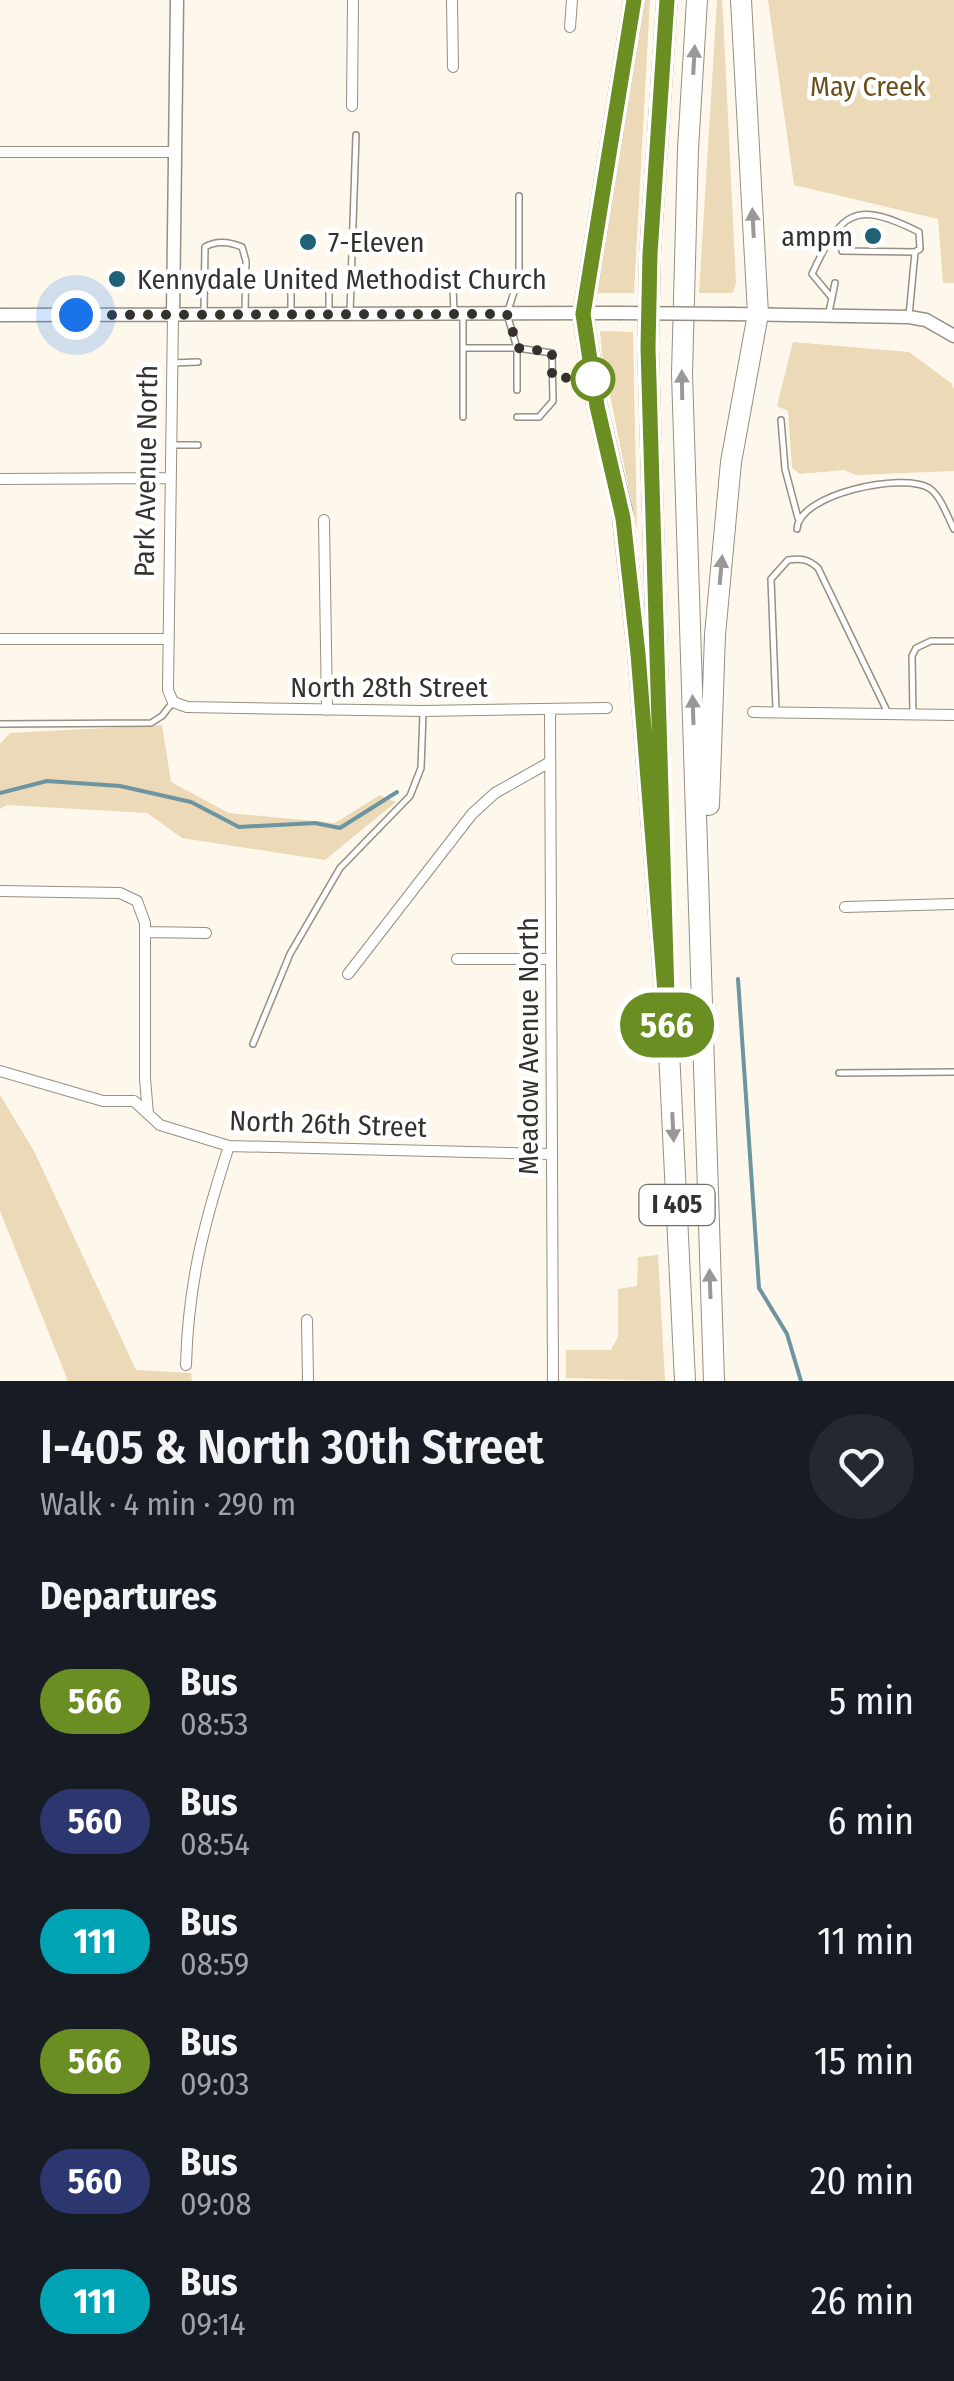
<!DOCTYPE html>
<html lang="en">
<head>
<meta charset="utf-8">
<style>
  :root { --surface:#171b24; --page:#242831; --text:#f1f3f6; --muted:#9ea1a6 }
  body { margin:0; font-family:"Fira Sans Condensed",sans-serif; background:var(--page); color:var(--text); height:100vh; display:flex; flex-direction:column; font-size:38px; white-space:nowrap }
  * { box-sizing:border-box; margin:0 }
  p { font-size:32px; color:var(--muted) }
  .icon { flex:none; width:55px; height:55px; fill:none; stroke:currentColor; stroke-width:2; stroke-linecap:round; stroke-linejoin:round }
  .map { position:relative; height:1381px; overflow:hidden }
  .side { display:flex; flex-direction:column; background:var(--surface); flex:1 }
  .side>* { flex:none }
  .badge { padding:0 20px; border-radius:32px; font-size:35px; line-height:65px }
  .you { position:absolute; width:50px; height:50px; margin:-25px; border:8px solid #fff; border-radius:50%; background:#1a73e8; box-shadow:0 0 0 15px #1a73e833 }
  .map>.badge { position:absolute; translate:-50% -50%; box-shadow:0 0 0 5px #fff }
  h2 { padding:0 40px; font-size:38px; line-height:90px }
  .round { display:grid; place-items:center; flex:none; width:105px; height:105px; border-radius:52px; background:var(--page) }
  .headline { display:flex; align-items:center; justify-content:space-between; height:170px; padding:0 40px }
  h1 { font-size:48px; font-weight:600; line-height:75px }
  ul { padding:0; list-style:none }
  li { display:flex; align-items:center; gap:30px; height:120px; padding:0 40px }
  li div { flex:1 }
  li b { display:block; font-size:38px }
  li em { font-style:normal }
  li .badge { min-width:110px; font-weight:700; text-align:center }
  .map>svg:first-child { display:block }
  .green { fill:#ecd9b7 }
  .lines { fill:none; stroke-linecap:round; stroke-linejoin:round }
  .stream { stroke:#6c95a1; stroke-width:4 }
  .service-casing { stroke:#968f82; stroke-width:8 }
  .minor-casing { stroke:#968f82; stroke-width:12 }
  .tertiary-casing { stroke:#968f82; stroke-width:15 }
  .motorway-casing { stroke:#968f82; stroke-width:22 }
  .service { stroke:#fff; stroke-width:5 }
  .minor { stroke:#fff; stroke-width:10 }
  .tertiary { stroke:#fff; stroke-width:12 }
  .motorway { stroke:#fff; stroke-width:20 }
  .tertiary-bridge-casing { stroke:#968f82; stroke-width:15; stroke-linecap:butt }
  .tertiary-bridge { stroke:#fff; stroke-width:12 }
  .oneway { fill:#9a9896 }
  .line-casing { stroke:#fff; stroke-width:22 }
  .line { stroke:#6b8e23; stroke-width:15 }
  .walk { stroke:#35322d; stroke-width:10; stroke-dasharray:0 18 }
  .poi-dot { fill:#1f6275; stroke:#fff; stroke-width:4 }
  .stop-dot { fill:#fff; stroke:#6b8e23; stroke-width:5 }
  .labels { text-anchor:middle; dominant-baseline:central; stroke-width:9; stroke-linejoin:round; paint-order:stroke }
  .shield { fill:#fff; stroke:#72706c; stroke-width:2.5 }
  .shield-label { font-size:25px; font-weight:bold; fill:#35322d }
  .park-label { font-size:28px; fill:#6a501a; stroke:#fff }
  .poi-label { font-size:28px; fill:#35322d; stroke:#fff; text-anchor:start }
  .street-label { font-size:28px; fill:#35322d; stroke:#fff }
</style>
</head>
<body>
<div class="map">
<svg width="954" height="1381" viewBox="0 0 954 1381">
  <rect width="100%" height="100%" fill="#fef8ec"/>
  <path class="green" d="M640,0h10l-16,293h-37z
    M717,0h5l1,14 13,269 -3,10h-34z
    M768,0h186v283h-11l-5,-64 -144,-34z
    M600,331l33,1 4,198 -35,-175z
    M793,342l116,10 42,31 3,6v82l-98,4 -12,-5 -44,4 -8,-6 -4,-57 -11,-5z
    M162,725l9,57 58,31 106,10 45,-28 16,7 -71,58 -143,-22 -35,-25 -140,-8 -7,4v-65l10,-11z
    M0,1095l34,56 102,219 55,3 1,8h-124l-68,-170z
    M658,1255l7,126 -99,-3v-28h45l7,-13v-48l19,-3 1,-29z"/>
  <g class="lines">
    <path class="stream" d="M0,793l47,-12 73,5 71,16 48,25 76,-4 25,5 57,-36
      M738,979l21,309 28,46 14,47"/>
    <g class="service-casing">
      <path id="service" d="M842,251l73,1 -6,64
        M329,275v37
        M291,276v36
        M453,288l1,23
        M832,298l-20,-24c29,-63 43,-74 107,-42l1,17 -5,3
        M204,311l1,-64c12,-7 25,-5 37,0l4,14 -1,51
        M350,312l6,-177
        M829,312l6,-29
        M463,348h54v42
        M172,363l26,-1
        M463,417v-100
        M517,417h22l14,-16 -1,-48 -35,-5 -10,-34 12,-38v-80
        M781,420l4,49 13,49
        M174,445h24
        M797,529c1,-35 106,-57 132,-41 12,8 18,28 25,41
        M776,710l-5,-131 17,-19c13,-2 20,-1 30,8l69,143
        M913,714l-1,-58 4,-8 15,-7h23
        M0,724l151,-1 11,-7 11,-14
        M253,1044l37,-90 50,-86 70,-72 11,-28 2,-54
        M839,1073l115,-1"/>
    </g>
    <g class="minor-casing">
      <path id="minor" d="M452,0l1,67
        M570,27l2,-27
        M352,106l1,-106
        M0,152h175
        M173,315l-5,375 5,12 14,5 236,4 184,-3
        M0,479l171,-1
        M324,520l3,190
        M0,639h169
        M550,710l3,671
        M753,712l201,3
        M0,891l120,2 17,8 8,22v156l3,35
        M845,907l109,-3
        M145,932l61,1
        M457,959h93
        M348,974l124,-160 23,-21 55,-31
        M0,1071l103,30h31l26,24 69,21 322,8
        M307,1320l1,61
        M186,1365c2,-81 18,-142 43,-219"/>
    </g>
    <g class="tertiary-casing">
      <path id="tertiary" d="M732,314l177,3 17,3 28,16
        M0,315l619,-2
        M173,315l4,-315"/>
    </g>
    <g class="motorway-casing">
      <path id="motorway" d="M634,0l-51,314 14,92 25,105 16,143 30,376 17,351
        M697,0l-9,149 -6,225 32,1007
        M660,762l-12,-415 2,-93 17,-254
        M709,805l6,-170 16,-173 27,-148 -17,-314"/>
    </g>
    <use href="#service" class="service"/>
    <use href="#minor" class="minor"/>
    <use href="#tertiary" class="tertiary"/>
    <use href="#motorway" class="motorway"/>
    <g class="tertiary-bridge-casing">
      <path id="tertiary-bridge" d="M619,313l113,1"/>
    </g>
    <use href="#tertiary-bridge" class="tertiary-bridge"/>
  </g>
  <defs><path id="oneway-solid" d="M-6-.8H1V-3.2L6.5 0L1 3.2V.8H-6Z" transform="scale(2.5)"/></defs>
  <g class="oneway">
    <use href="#oneway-solid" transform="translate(694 60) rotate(-87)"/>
    <use href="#oneway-solid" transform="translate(753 223) rotate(-93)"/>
    <use href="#oneway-solid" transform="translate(682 385) rotate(-91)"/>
    <use href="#oneway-solid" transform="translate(721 570) rotate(-85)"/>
    <use href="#oneway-solid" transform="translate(693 710) rotate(-92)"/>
    <use href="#oneway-solid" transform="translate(673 1127) rotate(87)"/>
    <use href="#oneway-solid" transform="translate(710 1284) rotate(-92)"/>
  </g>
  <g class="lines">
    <g class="line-casing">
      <path id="line" d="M634,0l-51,314 14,92 26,112 15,136 30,376 -20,-683 2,-93 17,-254"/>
    </g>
    <use href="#line" class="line"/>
    <path class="walk" d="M76,315l431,-1 11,34 34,4v25l41,2"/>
  </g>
  <g class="poi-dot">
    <circle cx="873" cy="236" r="10"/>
    <circle cx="308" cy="242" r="10"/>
    <circle cx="117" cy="279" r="10"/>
  </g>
  <circle class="stop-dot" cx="593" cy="379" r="20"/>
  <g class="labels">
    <rect class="shield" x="639.5" y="1185" width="75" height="40" rx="8"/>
    <g class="shield-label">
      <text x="677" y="1205">I 405</text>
    </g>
    <g class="park-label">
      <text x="868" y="86">May Creek</text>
    </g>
    <g class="poi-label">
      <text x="853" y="236" text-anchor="end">ampm</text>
      <text x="328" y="242">7-Eleven</text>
      <text x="137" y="279">Kennydale United Methodist Church</text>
    </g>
    <g class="street-label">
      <text transform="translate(146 471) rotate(-89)">Park Avenue North</text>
      <text x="389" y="687">North 28th Street</text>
      <text transform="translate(528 1046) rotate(-90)">Meadow Avenue North</text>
      <text transform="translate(328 1124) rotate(2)">North 26th Street</text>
    </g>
  </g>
</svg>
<div class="you" style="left:76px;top:315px"></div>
<b class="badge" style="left:667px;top:1025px;background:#6b8e23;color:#fff">566</b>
</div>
<section class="side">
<div class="headline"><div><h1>I-405 &amp; North 30th Street</h1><p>Walk · 4 min · 290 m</p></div><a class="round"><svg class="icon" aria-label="heart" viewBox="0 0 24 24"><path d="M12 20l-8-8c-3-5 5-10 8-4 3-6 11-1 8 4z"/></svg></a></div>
<h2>Departures</h2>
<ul>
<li><span class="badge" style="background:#6b8e23;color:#fff">566</span><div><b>Bus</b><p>08:53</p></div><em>5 min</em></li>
<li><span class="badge" style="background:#2b376e;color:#fff">560</span><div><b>Bus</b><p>08:54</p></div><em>6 min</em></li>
<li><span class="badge" style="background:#00a3b4;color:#fff">111</span><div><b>Bus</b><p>08:59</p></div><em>11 min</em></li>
<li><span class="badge" style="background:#6b8e23;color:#fff">566</span><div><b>Bus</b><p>09:03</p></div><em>15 min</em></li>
<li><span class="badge" style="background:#2b376e;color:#fff">560</span><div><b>Bus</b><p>09:08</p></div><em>20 min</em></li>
<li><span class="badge" style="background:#00a3b4;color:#fff">111</span><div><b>Bus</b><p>09:14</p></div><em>26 min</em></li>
</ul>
</section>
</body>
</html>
